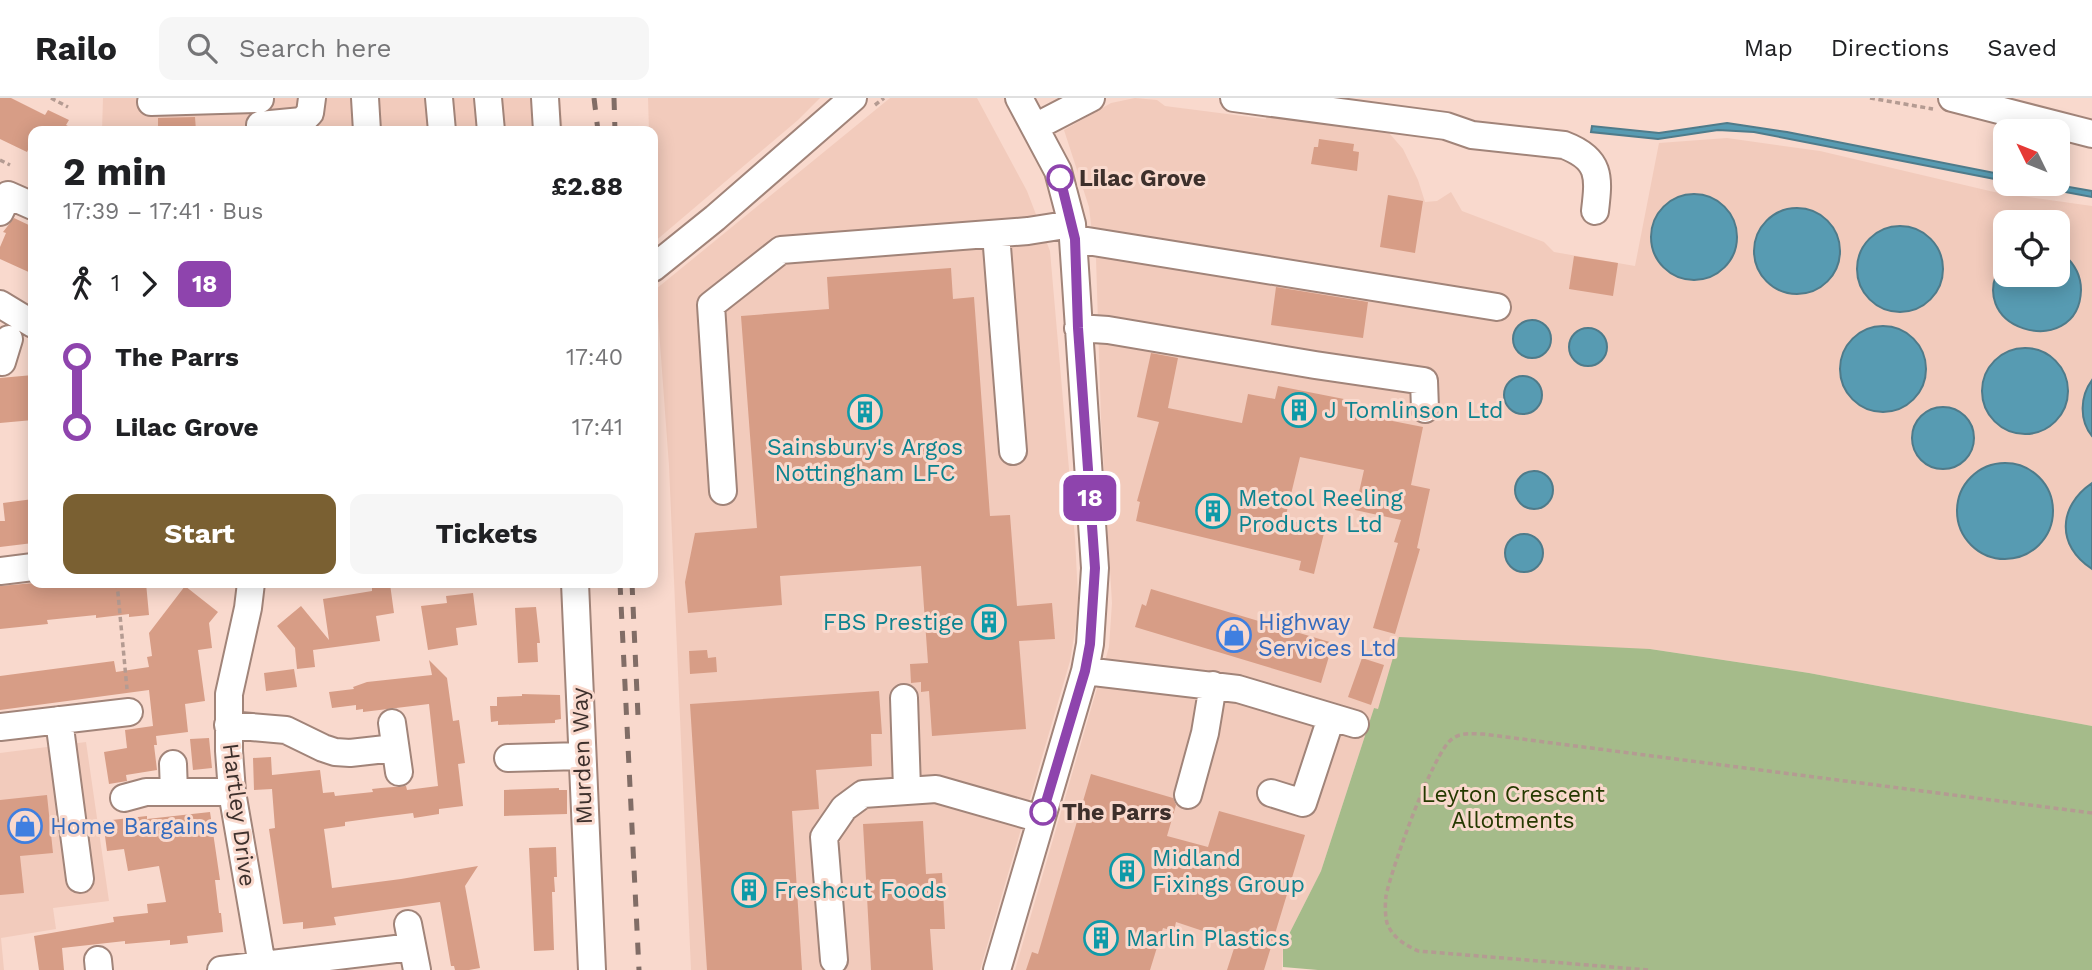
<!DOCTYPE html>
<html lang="en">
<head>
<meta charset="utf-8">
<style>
  :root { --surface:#fff; --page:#f6f6f6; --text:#202124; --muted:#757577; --line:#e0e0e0; --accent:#7a6032 }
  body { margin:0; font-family:"Work Sans",sans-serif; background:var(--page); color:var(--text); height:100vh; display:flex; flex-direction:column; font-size:26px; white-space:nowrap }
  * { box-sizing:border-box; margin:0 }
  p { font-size:23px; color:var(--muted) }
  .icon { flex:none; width:38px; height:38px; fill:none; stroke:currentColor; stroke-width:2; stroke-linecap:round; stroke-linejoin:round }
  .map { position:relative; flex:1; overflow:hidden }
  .panel { position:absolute; left:28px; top:28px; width:630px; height:462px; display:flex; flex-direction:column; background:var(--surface); border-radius:14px; box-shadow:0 4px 18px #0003 }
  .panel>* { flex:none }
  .badge { padding:0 14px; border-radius:10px; font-size:24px; line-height:46px }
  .needle { width:46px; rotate:313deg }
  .controls { position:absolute; left:1993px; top:21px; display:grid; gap:14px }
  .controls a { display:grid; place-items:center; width:77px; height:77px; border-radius:14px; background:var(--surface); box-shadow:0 4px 18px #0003; font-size:35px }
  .map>.badge { position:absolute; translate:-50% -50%; box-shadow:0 0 0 4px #fff }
  .legs { display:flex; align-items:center; gap:10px; height:77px; padding:0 35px; font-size:23px }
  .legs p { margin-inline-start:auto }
  .head { display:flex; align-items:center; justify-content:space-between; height:119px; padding:0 35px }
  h1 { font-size:38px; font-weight:700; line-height:52px }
  .cta { display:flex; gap:14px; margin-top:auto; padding:14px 35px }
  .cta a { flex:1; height:80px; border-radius:14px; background:var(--accent); color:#fff; font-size:28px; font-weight:700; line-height:80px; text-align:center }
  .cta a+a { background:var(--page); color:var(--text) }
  ul { padding:0 35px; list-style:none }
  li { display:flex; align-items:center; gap:24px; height:70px; font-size:26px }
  li i { display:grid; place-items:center; width:10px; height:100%; margin:0 9px; background:currentColor }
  li i::after { content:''; width:18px; height:18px; margin:-9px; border:5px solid; border-radius:50%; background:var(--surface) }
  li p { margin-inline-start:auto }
  li:first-child i { background:linear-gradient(#0000 50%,currentColor 0) }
  li:last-child i { background:linear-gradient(currentColor 50%,#0000 0) }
  header { display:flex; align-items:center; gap:42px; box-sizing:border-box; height:98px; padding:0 35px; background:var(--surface); border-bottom:2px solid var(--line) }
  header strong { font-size:33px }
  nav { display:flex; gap:38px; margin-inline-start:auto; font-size:24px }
  .search { width:490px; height:63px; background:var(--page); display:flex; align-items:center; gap:18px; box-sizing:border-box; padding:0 24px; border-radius:14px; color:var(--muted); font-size:26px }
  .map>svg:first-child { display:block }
  .built { fill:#f2cbbc; fill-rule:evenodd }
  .green { fill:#a5bb8a }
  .water { fill:#579bb2; stroke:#4f7b8a; stroke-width:2 }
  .building { fill:#d79d86 }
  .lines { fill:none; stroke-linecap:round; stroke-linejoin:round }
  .minor-casing { stroke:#a18479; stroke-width:30 }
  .path { stroke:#b49b92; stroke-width:3.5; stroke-dasharray:5 3.5; stroke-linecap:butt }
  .minor { stroke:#fff; stroke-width:26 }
  .rail { stroke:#816d66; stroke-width:5; stroke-dasharray:12 12; stroke-linecap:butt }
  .line-1-casing { stroke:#fff; stroke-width:16 }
  .line-1 { stroke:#8e44ad; stroke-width:10 }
  .stop-1-dot { fill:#fff; stroke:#8e44ad; stroke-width:3.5 }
  .labels { text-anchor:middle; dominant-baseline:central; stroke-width:6; stroke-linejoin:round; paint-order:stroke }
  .stop-label { font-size:23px; font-weight:bold; fill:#3d302c; stroke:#f9d9cd; text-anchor:start }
  .culture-label { font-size:23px; fill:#0d838f; stroke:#f9d9cd; text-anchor:start }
  .shop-label { font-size:23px; fill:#366cbe; stroke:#f9d9cd; text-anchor:start }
  .street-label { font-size:23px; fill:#3d302c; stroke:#f9d9cd }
  .park-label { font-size:23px; fill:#253900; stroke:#f9d9cd }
</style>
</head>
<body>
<header>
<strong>Railo</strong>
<div class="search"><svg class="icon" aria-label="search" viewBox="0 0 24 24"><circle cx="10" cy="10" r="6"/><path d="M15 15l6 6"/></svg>Search here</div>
<nav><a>Map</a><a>Directions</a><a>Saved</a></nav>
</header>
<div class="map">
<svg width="2092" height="872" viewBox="0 0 2092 872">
  <rect width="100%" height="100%" fill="#f9d9cd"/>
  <path class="built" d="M103,0h457l3,33h-461z
    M648,0h172l-22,22 -145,123v-112h-4z
    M890,0h87l50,93 23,60 25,287 3,59 -2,28 -6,36 -90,309h-289l-22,-504 -13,-177z
    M1135,0l22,2 8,6 101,13 1,-8 115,14 21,24 15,31 7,22 12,-1 14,-9 11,19 82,31 10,10 81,14 24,-123 68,-5 93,13 174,41 98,14v520l-283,-53 -159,-24 -272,61 -4,-2 -53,163 -38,75 -1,24h-267l94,-323 3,-44 -11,-183 -5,-162 12,-5 -16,-20 -3,-26 -25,-77 47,-27zM2006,124h52v53h-52z
    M86,644l23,159 -56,7 3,21 -55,9 3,32h-4v-217z"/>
  <path class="green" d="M1399,539l251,12 159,24 283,53v244h-774l-35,-3v-21l38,-75 53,-163 4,1z"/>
  <path class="water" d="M1727,25l60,9 218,43v6l-251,-49 -36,-2 -60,9 -67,-7 1,-6 67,7z
    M2022,86h30l40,7v6z
    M1651 139a43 43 0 1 1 86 0a43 43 0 1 1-86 0Z
    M1754 153a43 43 0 1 1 86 0a43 43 0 1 1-86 0Z
    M1857 171a43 43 0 1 1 86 0a43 43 0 1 1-86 0Z
    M2058,152c14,10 23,22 23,40 -2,73 -126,40 -76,-32l1,17h52z
    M1513 241a19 19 0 1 1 38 0a19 19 0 1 1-38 0Z
    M1840 271a43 43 0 1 1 86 0a43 43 0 1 1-86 0Z
    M1569 249a19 19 0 1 1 38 0a19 19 0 1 1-38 0Z
    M1982 293a43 43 0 1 1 86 0a43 43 0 1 1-86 0Z
    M1504 297a19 19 0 1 1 38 0a19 19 0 1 1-38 0Z
    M2092,282v56c-13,-16 -12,-40 0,-56z
    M1912 340a31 31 0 1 1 62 0a31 31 0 1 1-62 0Z
    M1957 413a48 48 0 1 1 96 0a48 48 0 1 1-96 0Z
    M1515 392a19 19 0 1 1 38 0a19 19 0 1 1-38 0Z
    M2092,385v86c-36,-23 -34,-63 0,-86z
    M1505 455a19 19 0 1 1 38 0a19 19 0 1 1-38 0Z"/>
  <path class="building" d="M0,0h11l34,17 3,-5 21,10 -3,5 12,6h-45v8l-6,13 -27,-13z
    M195,19l1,14h-38v-13z
    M1319,41l35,5 -1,7 6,1 -2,19 -46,-7 3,-17h4z
    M1388,97l35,6 -8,52 -35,-6z
    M14,120l19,9v47l-33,-15v-12l6,-14 -3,-1z
    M1574,158l44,7 -5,33 -44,-7z
    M951,170l2,31 21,-2 16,219 20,-1 7,91 35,-3 3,36 -36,2 7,88 -94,7 -3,-45 -8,1v-10l-10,1 -1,-19 18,-1 -7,-97 -141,10 2,29 -94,8 -3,-31 10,-49 62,-5 -16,-212 88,-7 -2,-32z
    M1276,189l92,15 -5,36 -92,-13z
    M1151,255l27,5 -10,50 74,15 6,-29 27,5 3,-13 76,15 -2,12 71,14 -12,58 19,4 -13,59 3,1 -25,85 -22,-6 25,-85 -4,-1 7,-22 -46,-10 9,-40 -64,-13 -15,62 40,10 -11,45 -15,-4 2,-9 -165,-40 4,-19 -3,-1 22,-79 -22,-5z
    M33,277v45l-33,3v-45z
    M33,401v44l-33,4v-26h5l-2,-18z
    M34,485h112l3,32 -20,2v-3l-33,4v-3l-49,5 1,4 -48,5v-43z
    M390,486l4,29 -18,3 4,25 -67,9 2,17 -18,2 -2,-21 -18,-22 24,-20 28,34 -6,-41 49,-8v-4z
    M185,488l33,26 -9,11 3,25 -14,2 7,51 -20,3 3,28 -32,4 1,9h-3l3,25 -31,5 1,6 -18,3 -5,-32 23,-4 -2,-18 28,-4 -4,-36 -149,20v-34l114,-15 2,11 33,-5 -2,-10 5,-1 -3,-23z
    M1151,491l182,54 -12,40 -186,-56 7,-23 4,2z
    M473,495l4,32 -21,3 2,17 -30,5 -7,-44 26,-3 -1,-7z
    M536,509l4,36h-3l1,19 -20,1 -3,-55z
    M707,552l1,8 8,-1 1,15 -27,2 -1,-23z
    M1362,560l22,7 -13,40 -23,-8z
    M429,562l18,18 6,43 6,-1 6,43 -7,1 5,42 -24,3v5l-25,4 -1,-5 -32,4 -36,5v4l-21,3 4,29 4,30 69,-9 77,-13 -13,20 15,82 -11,2h-14l-1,-4h-3l-11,-64 -106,15 2,8 -33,4v-7l-20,2 -14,-95 6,-1 -3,-39 -18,1 -1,-32 18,-1 1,18 48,-5 3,23 11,-1 1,4 38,-4 -1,-3 9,-1 25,-2 1,4 31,-4 -9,-82 -66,8v-3l-7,1v-5l-24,3 -3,-16 25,-3 -1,-2 14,-5 65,-7z
    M294,571l3,18 -31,4 -2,-18z
    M879,593l3,43h-11l1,32 -56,4 3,39 -27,2 10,159h-95l-17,-266z
    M522,596l38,1 1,24 -6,1v3l-57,2v-4l-7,1 -1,-16h7v-9l25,-1z
    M209,640l3,30 -19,2 -3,-31z
    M1091,676l82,24 3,7 -9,31 41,11 11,-36 86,24 -41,135h-37l11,-34 -22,-7 -13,2 -27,-9 -2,9 -11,-3 -13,42h-124l6,-18 6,2z
    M559,690v2h8v24l-63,2v-26z
    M47,697l6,58 -33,3 4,37 -24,2v-95z
    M210,714l10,68h-5l4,33h2l2,19 -36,4 1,7 -18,2v-5l-45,4v-3l-63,7 2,22h-25l-5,-34 80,-14 -1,-5 35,-4 -1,-9 19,-2 -7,-36 -31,5 -4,-22 -17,2 -4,-30 44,-5v3z
    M923,723l3,53 16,-1 3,56h-15l3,41h-62l-8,-146z
    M556,749l1,30h-3l1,15h-3l2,58 -20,1 -5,-103z"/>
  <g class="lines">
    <g class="minor-casing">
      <path id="minor" d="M365,0l2,33
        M439,0l3,33
        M488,0l3,33
        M545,0l2,33
        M1234,0l212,28 26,9 92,10c37,14 35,32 31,66
        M1952,0l140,36
        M151,4l109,-3
        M260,27l42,-4 8,-8 2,-15
        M1035,29l56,-29
        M0,114l8,-17 25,11
        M996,136l17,217
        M1075,141l422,68
        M653,170l62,-50 138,-120
        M0,206l33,20
        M1078,230l30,2 207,35 109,16 1,28
        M2,264l7,-23
        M723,393l-12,-186 70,-55 247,-19 44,-7
        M0,473l33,-4
        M251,485l-3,25 -19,86v57l3,41 30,173
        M575,485l17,387
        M1085,573l153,18 117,35
        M904,600l3,91
        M59,622l21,159
        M392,625l7,49
        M228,627l58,5 37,18 12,4 15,1 45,-5
        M0,629l129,-15
        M508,660l74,-2
        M173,666l1,28
        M1271,695l32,10 28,-85
        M1188,697l17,-62 8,-48
        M124,700l22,-6h86
        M408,826l9,46
        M98,862l1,10
        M834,862l-10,-123 20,-29 19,-14 73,-5 105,30
        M221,872l191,-23
        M997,872l88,-299 5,-27 5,-76 -23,-344 -14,-53 -39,-73"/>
    </g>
    <path class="path" d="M51,0l17,9
      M1870,0l63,11
      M875,7l9,-7
      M0,62l10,5
      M117,485l10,106
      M1648,872l-230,-19c-13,-6 -26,-14 -31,-28 -2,-8 -2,-19 -1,-27 5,-26 47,-144 66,-157 9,-7 20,-5 31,-5l609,79"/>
    <use href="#minor" class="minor"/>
    <path class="rail" d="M594,0l4,33
      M614,0l1,33
      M620,485l19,387
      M632,485l6,133"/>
  </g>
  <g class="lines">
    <g class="line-1-casing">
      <path id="line-1" d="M1043,714l42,-141 5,-27 5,-76 -17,-240 -3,-89 -15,-61"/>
    </g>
    <use href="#line-1" class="line-1"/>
  </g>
  <defs>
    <g id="building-ring" transform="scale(1.75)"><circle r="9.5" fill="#f9d9cd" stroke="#0f9aa8" stroke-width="1.5"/><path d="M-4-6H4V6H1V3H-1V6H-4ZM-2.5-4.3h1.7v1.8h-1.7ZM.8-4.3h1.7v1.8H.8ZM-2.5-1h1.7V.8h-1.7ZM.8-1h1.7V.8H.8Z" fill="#0f9aa8"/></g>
    <g id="shop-ring" transform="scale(1.75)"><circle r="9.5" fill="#f9d9cd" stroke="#3f7fe0" stroke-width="1.5"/><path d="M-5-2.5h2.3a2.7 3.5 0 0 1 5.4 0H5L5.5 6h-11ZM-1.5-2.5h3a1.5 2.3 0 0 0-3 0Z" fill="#3f7fe0"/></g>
  </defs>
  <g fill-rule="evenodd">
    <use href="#building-ring" x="1299" y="312"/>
    <use href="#building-ring" x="865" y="314"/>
    <use href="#building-ring" x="1213" y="413"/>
    <use href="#building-ring" x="989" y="524"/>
    <use href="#shop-ring" x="1234" y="537"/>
    <use href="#shop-ring" x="25" y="728"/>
    <use href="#building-ring" x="1127" y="773"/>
    <use href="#building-ring" x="749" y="792"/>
    <use href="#building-ring" x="1101" y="840"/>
  </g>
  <g class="stop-1-dot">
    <circle cx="1060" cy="80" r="12"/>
    <circle cx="1043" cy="714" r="12"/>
  </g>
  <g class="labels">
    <g class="stop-label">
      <text x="1079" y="80">Lilac Grove</text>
      <text x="1062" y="714">The Parrs</text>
    </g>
    <g class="culture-label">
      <text x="1324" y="312">J Tomlinson Ltd</text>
      <text x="865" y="349" text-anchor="middle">Sainsbury's Argos<tspan x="865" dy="26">Nottingham LFC</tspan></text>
      <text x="1238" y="400">Metool Reeling<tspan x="1238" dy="26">Products Ltd</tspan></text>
      <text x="964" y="524" text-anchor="end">FBS Prestige</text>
      <text x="1152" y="760">Midland<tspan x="1152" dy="26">Fixings Group</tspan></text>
      <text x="774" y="792">Freshcut Foods</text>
      <text x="1126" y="840">Marlin Plastics</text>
    </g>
    <g class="shop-label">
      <text x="1258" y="524">Highway<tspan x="1258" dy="26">Services Ltd</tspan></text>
      <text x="50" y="728">Home Bargains</text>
    </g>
    <g class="street-label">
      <text transform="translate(582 658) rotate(-92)">Murden Way</text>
      <text transform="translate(239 717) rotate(83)">Hartley Drive</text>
    </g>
    <g class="park-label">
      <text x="1513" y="696">Leyton Crescent<tspan x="1513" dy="26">Allotments</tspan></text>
    </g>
  </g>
</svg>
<div class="controls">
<a><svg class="needle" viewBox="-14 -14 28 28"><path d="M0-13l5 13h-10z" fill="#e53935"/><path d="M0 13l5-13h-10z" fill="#757577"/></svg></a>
<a><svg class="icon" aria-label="locate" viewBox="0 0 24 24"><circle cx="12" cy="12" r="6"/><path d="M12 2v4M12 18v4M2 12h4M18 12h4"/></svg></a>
</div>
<b class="badge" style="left:1090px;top:400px;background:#8e44ad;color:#fff">18</b>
<section class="panel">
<div class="head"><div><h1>2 min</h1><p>17:39 – 17:41 · Bus</p></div><b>£2.88</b></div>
<div class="legs"><svg class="icon" aria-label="walk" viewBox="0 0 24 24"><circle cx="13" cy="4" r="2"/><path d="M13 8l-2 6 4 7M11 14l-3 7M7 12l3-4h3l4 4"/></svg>1<svg class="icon" aria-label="forward" viewBox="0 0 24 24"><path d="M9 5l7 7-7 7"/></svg><b class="badge" style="background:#8e44ad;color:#fff">18</b></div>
<ul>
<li><i style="color:#8e44ad"></i><b>The Parrs</b><p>17:40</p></li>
<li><i style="color:#8e44ad"></i><b>Lilac Grove</b><p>17:41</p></li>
</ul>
<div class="cta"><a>Start</a><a>Tickets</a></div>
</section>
</div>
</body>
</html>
